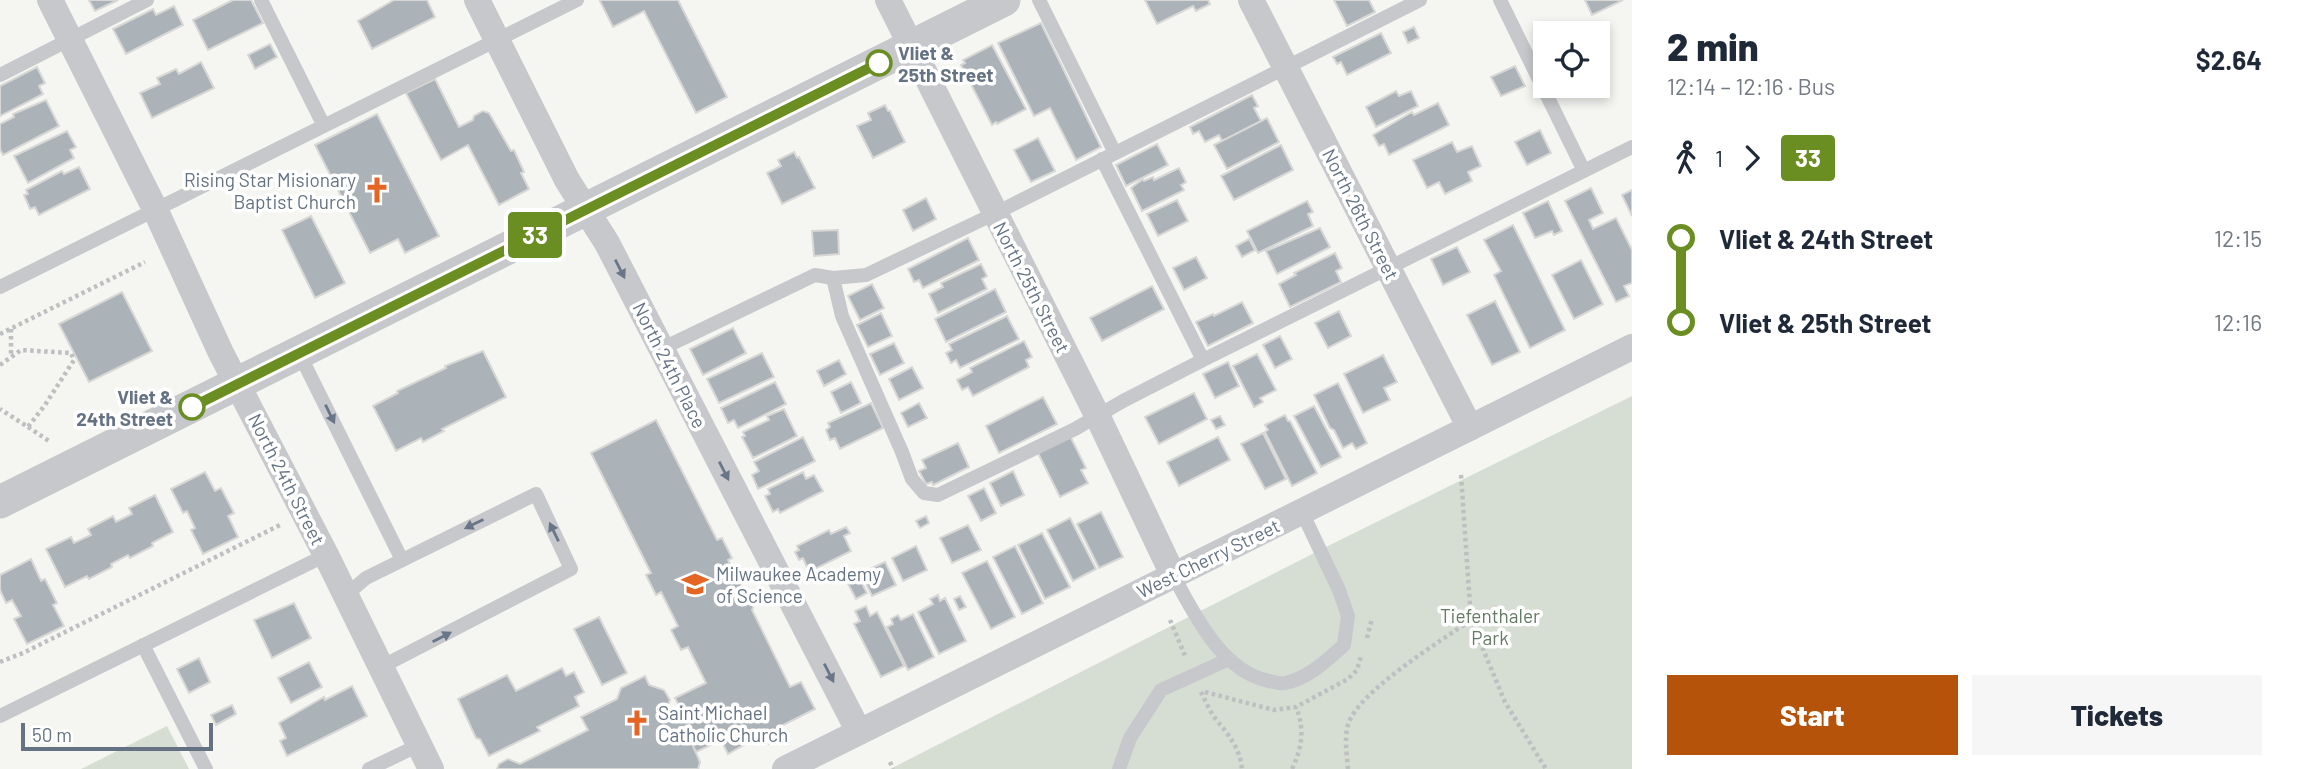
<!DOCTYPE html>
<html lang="en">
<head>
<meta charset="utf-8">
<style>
  :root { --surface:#fff; --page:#f6f6f7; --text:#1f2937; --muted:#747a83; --accent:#b45309 }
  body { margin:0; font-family:Barlow,sans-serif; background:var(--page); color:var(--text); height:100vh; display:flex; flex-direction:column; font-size:26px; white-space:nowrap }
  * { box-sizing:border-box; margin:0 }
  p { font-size:23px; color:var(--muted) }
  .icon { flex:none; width:38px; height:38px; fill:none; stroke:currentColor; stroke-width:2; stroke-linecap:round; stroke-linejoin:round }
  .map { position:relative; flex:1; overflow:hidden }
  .side { display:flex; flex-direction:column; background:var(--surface); width:665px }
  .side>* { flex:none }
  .badge { padding:0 14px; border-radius:5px; font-size:24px; line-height:46px }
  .buttons { position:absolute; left:1533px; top:21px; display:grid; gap:14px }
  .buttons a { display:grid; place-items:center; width:77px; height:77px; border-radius:0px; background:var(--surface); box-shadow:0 4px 10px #0003; font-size:35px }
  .scale { position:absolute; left:21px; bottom:18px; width:192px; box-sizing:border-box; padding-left:7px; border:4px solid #647283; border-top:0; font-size:19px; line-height:24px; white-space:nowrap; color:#647283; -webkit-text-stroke:5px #fff; paint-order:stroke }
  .map>.badge { position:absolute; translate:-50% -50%; box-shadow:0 0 0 4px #fff }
  .legs { display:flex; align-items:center; gap:10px; height:77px; padding:0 35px; font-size:23px }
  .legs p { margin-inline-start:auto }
  .head { display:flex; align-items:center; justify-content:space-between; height:119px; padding:0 35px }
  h1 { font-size:38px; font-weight:800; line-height:52px }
  .cta { display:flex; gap:14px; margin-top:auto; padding:14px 35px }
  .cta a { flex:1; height:80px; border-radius:0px; background:var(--accent); color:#fff; font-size:28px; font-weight:800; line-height:80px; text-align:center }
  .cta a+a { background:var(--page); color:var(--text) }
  ul { padding:0 35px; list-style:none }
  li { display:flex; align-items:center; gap:24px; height:84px; font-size:26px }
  li i { display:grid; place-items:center; width:10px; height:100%; margin:0 9px; background:currentColor }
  li i::after { content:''; width:18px; height:18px; margin:-9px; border:5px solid; border-radius:50%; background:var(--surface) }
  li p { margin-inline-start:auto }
  li:first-child i { background:linear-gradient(#0000 50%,currentColor 0) }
  li:last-child i { background:linear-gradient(currentColor 50%,#0000 0) }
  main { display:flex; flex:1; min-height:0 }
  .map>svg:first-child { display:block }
  .green { fill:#d6ddd3 }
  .building { fill:#abb2b8; stroke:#d7d7d5; stroke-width:2 }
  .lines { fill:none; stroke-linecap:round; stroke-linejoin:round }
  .path { stroke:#bdbfc1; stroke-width:4.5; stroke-dasharray:3.5 3.5; stroke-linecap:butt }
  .service { stroke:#c6c8cc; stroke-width:14 }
  .minor { stroke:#c6c8cc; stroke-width:26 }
  .tertiary { stroke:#c6c8cc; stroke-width:33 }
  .oneway { fill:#697687 }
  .line-1-casing { stroke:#fff; stroke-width:16 }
  .line-1 { stroke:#6b8e23; stroke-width:10 }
  .stop-1-dot { fill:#fff; stroke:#6b8e23; stroke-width:3.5 }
  .labels { text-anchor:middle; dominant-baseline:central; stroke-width:7; stroke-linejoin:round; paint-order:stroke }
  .stop-label { font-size:19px; font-weight:bold; fill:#647283; stroke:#fff; text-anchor:start }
  .poi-label { font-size:19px; fill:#647283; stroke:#fff; text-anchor:start }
  .street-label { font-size:19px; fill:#647283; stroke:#fff }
  .park-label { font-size:19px; fill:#657a63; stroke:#fff }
</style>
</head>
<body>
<main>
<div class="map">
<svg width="1632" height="769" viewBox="0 0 1632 769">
  <rect width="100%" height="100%" fill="#f5f6f2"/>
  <path class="green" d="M1632,396v373h-742l448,-228z
    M167,726l22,43h-108z"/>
  <path class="building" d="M89,0h29l-23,11z
    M233,0h18l12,23 -55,27 -15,-30z
    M394,0h33l8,17 -63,32 -14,-28z
    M602,0h76l49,97 -31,16 -52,-102 -31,16 -13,-26z
    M1145,0h63l2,4 -14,7 -3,-5 -36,18z
    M1334,0h35l6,12 -28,14z
    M1585,0h38l-31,15z
    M174,6l9,19 -57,29 -13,-25 40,-20 3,6z
    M1041,23l60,124 -25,13 -26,-52 -16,8 -36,-73z
    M1414,27l5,11 -11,5 -5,-11z
    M1381,33l10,20 -44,22 -6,-13 -4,2 -4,-7z
    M270,44l7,13 -22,12 -7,-14z
    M992,45l34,64 -29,15 -1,-2 -4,3 -31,-60 4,-2 -2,-3z
    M201,62l13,26 -62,30 -12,-25 20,-9 -3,-6 19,-9 3,5z
    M1515,66l10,20 -24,10 -10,-19z
    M37,67l8,16 -6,3 4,8 -43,22v-30z
    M435,79l24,48 14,-7 1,-4 9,-5 6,2 22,38 3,-1 10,22 -3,1 8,16 -30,16 -31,-60 -27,15 -35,-67z
    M1396,91l3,5 12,-5 7,15 -42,21 -10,-20z
    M1252,95l6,11 -4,2 7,13 -39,20 -3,-6 -14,7 -6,-11 -6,3 -3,-7z
    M46,100l13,26 -56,29 -3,-6v-25l14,-7 -1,-3z
    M1438,103l11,22 -60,30 -5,-11 -5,2 -6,-11 39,-23 2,3z
    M885,105l3,6h2l15,31 -32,16 -16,-32 14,-6 -3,-7z
    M377,114l62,122 -34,17 -7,-14 -28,14 -55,-108z
    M1267,118l12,24 -52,27 -13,-24z
    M1540,130l11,23 -24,12 -12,-23z
    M67,131l9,16 -6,3 4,8 -46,25 -14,-27z
    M1038,138l17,33 -24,11 -17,-32z
    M1452,142l5,10 15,-6 9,20 -13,6 4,9 -27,13 -6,-12 -12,6 -14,-28z
    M1157,144l11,21 -42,21 -10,-21z
    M1281,145l12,25 -59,30 -13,-24z
    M794,152l3,6 2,-1 16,31 -33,16 -15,-31 14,-7 -3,-6z
    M79,167l11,22 -51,26 -4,-8 -5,2 -6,-14 4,-1 -2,-4 36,-19 2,3z
    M1179,168l7,14 -5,3 3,5 -42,21 -11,-23 12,-9 1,2 9,-4 1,3z
    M1591,188l12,25 -14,7 4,9 23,-11 16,32v33l-8,3 5,10 -13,6 -51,-101z
    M1632,190v26l-10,-21z
    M926,198l10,21 -23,12 -10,-21z
    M1177,200l11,21 -30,15 -11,-22z
    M1307,201l6,11 -5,2 5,12 -55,27 -11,-22z
    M1548,201l14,30 -8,4 -2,-4 -17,7 -12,-25z
    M311,216l34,67 -30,15 -33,-68z
    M1513,225l52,105 -35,18 -36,-73 7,-4 -17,-31z
    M1320,228l10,19 -53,27 -11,-23z
    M838,230l1,24 -25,2 -2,-25z
    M968,238l11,22 -56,28 -4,-8 -5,2 -6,-13z
    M1249,239l6,11 -13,7 -6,-11z
    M1457,247l13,25 -27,13 -12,-26z
    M1335,253l7,15 -6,3 5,11 -51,25 -11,-23 17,-9 -2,-2z
    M1196,257l11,21 -23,12 -11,-22z
    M1581,260l22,44 -29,15 -22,-44z
    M981,264l6,12 -5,3 5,10 -49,24 -9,-19 14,-7 -2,-4z
    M872,284l12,24 -24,12 -12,-24z
    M1152,286l12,23 -62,32 -12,-23z
    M995,289l11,23 -60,30 -11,-23z
    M122,292l30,59 -63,31 -30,-58z
    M1495,301l25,51 -28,13 -25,-50z
    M1242,302l11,21 -45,23 -12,-24 17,-8 1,2z
    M1339,311l12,25 -23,12 -13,-25z
    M881,313l11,23 -24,11 -11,-22z
    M1007,316l12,23 -59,29 -4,-8 -5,3 -5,-10 6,-3 -3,-6z
    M733,328l13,25 -43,22 -13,-26z
    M1280,336l12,23 -17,9 -12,-23z
    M1024,341l8,16 -6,3 3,7 -56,29 -5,-9 -6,3 -5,-10 15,-8 -2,-4z
    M894,343l10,20 -24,12 -10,-21z
    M483,351l23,46 -64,32 2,2 -21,11 -2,-4 -25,13 -23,-45 25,-13 -1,-2 49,-23 -1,-2z
    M762,353l12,24 -55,26 -12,-24z
    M1257,354l19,36 -16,8 3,4 -9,5 -21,-41z
    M1383,355l14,27 -13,6 6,12 -27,13 -19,-39z
    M839,360l7,14 -22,12 -7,-15z
    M1228,362l11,24 -24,12 -12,-24z
    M912,367l11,21 -24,12 -10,-21z
    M775,382l11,22 -48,24 -4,-8 -6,3 -7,-15z
    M851,382l10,21 -20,10 -10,-21z
    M1338,383l29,60 -11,6 -4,-6 -9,5 -9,-18 -4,-2 -16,-33z
    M1194,393l13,26 -48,25 -14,-27z
    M1043,397l14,27 -58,29 -13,-27z
    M871,403l12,25 -43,21 -5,-11 -5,2 -4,-10 4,-3 -2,-4z
    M919,403l8,15 -19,9 -7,-14z
    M1314,406l27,51 -20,10 -27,-51z
    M784,409l13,27 -44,22 -11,-21 3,-1 -2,-4 26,-12 -2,-4z
    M1285,415l3,6h2l27,52 -25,13 -27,-54 3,-2 -3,-5z
    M1220,416l5,9 -9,4 -5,-9z
    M656,420l61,120 5,-2 10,20 -4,2 18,35 3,1 5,9 -2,5 38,77 11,-5 14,27 -34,17 3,11 -15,7 -6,-10 -35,20 -7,-14 -25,12 -4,-8 3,-9 -20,-37 31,-15 -18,-36 -7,3 -10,-20 7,-4 -17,-34 -5,3 -10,-20 5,-2 -60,-120z
    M1263,433l23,46 -21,10 -24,-45z
    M1070,436l16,32 -5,2 7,13 -28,14 -22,-44z
    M803,437l12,24 -57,28 -6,-14 7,-4 -5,-9z
    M1218,437l12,23 -51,26 -12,-24z
    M958,443l11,24 -36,18 -1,-3 -6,2 -7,-13 7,-3 -4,-8z
    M1013,471l11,24 -23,11 -11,-23z
    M205,472l10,19 6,-3 13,25 -6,3 10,21 -35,17 -12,-24 4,-2 -8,-17 -4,2 -12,-24z
    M803,472l3,7 8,-4 9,16 -43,22 -2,-4 -5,3 -8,-16 5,-2 -2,-5z
    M984,488l12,25 -15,8 -13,-25z
    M155,495l18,37 -21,11 1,3 -23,12 -2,-3 -17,9 1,3 -23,12 -2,-3 -22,11 -19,-38 25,-12 3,6 17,-8 -3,-6 25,-13 3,6 16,-8 -3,-6z
    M1101,512l22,45 -24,11 -22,-44z
    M926,516l3,7 -9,5 -4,-7z
    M1070,518l26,51 -23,12 -26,-51z
    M968,525l13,25 -29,13 -12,-25z
    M846,527l4,6 -6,3 7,15 -42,21 -6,-14 -4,2 -4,-8 4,-2 -2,-4 32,-16 2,4z
    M1042,533l28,54 -25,12 -27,-54z
    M916,546l11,24 -24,11 -11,-23z
    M1015,546l28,57 -21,11 -29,-57z
    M31,559l10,22 4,-2 12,24 -4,2 11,21 -37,18 -13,-25 7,-3 -9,-16 -6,3 -6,-13v-15z
    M987,561l28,56 -24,12 -29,-56z
    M885,562l11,23 -24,11 -11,-23z
    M856,572l11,21 -11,6 -11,-21z
    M938,595l2,6 5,-3 21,43 -27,13 -21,-42 15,-8 -3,-5z
    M960,596l6,11 -7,3 -5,-11z
    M294,603l17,35 -39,20 -18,-38z
    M866,606l4,10 7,-4 27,54 -23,11 -27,-53 6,-3 -5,-10z
    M913,614l21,43 -26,13 -21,-43 6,-3 -2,-5 7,-4 3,5z
    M599,617l28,56 -25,12 -28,-56z
    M199,658l11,24 -21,11 -12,-24z
    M309,662l13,25 -31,16 -13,-25z
    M562,668l4,8 8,-4 10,20 -9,5 4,9 -42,21 3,4 -51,25 -9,-17 -4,-1 -18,-39 49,-24 9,16z
    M645,676l4,9 15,5 6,10 -3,7 17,7 11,21 -3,9 8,18 -2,7h-201l2,-5 9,-5 12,5 68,-34 -7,-13 36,-18 4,-11z
    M352,686l15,30 -80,40 -7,-15 6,-3 -7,-15 45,-26 1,3z
    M232,705l4,9 -20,11 -5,-10z"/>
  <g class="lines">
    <path class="path" d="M11,329v27
      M0,334l145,-72
      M0,365l21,-15 50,3 3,7 -29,45 -17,22 -28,-18
      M28,427l21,14
      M1461,475l10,145 34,82 41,67
      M1170,620l16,38
      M1367,638l5,-20
      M0,662l23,-9 257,-128
      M1201,692c4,8 8,18 14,26 13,16 25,30 27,51
      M1205,692l69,18 22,-3 52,-28 9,-9 4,-14
      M890,762l3,7
      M1292,769c10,-21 13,-40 4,-62
      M1348,769c-1,-14 -4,-30 0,-44 9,-33 93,-84 123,-105"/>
    <path class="service" d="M261,0l63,126
      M1039,0l76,153
      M1500,0l84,171
      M0,75l147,-75
      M1102,159l101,201 429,-213
      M833,278l9,38 60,136 10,27 12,14 14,2 137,-66 48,-28 80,-41
      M0,287l577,-287
      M661,349l154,-74 18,3 33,-3 130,-62 424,-213
      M299,353l103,207
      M1173,575c21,39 49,97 96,106 5,1 11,3 16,2 24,-5 42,-23 59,-38l4,-29 -9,-26 -37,-78
      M346,595l20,-17 170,-84 35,75 -190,98
      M143,645l63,124
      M0,716l326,-161
      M369,769l50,-24
      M1119,769l11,-31 31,-48 66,-30"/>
    <path class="minor" d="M50,0l105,209 66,144 105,202 105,214
      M477,0l90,180 40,63 252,489
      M888,0l209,415 76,160
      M1251,0l219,428
      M785,769l847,-422"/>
    <path class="tertiary" d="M0,502l1004,-502"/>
  </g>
  <defs><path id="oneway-solid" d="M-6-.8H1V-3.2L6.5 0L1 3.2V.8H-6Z" transform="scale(1.75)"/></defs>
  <g class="oneway">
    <use href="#oneway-solid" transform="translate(620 269) rotate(63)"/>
    <use href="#oneway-solid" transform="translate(330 414) rotate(64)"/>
    <use href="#oneway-solid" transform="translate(724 471) rotate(63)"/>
    <use href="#oneway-solid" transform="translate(474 524) rotate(154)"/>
    <use href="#oneway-solid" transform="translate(554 532) rotate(-116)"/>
    <use href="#oneway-solid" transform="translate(442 637) rotate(-27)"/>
    <use href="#oneway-solid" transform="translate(829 673) rotate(63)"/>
  </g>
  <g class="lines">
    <g class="line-1-casing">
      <path id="line-1" d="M192,407l687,-344"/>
    </g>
    <use href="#line-1" class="line-1"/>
  </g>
  <defs>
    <g id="church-bare" transform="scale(2.1)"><path d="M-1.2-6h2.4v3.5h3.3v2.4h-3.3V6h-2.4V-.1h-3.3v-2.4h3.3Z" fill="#e46524" stroke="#fff" stroke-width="2.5" paint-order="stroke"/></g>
    <g id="school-bare" transform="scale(2.1)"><path d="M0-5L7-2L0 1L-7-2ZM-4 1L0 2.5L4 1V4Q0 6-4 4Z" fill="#e46524" stroke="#fff" stroke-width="2.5" paint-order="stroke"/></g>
  </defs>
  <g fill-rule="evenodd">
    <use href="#church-bare" x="377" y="190"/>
    <use href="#school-bare" x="695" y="584"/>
    <use href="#church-bare" x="637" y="723"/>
  </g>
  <g class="stop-1-dot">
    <circle cx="879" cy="63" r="12"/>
    <circle cx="192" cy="407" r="12"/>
  </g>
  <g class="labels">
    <g class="stop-label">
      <text x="898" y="52">Vliet &amp;<tspan x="898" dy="22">25th Street</tspan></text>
      <text x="173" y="396" text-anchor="end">Vliet &amp;<tspan x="173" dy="22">24th Street</tspan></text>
    </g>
    <g class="poi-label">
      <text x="356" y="179" text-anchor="end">Rising Star Misionary<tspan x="356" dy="22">Baptist Church</tspan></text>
      <text x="716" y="573">Milwaukee Academy<tspan x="716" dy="22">of Science</tspan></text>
      <text x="658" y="712">Saint Michael<tspan x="658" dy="22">Catholic Church</tspan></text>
    </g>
    <g class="street-label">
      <text transform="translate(1361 214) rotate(63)">North 26th Street</text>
      <text transform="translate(1032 287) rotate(63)">North 25th Street</text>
      <text transform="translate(670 365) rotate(63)">North 24th Place</text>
      <text transform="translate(287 479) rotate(63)">North 24th Street</text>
      <text transform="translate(1208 558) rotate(-26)">West Cherry Street</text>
    </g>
    <g class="park-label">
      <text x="1490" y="615">Tiefenthaler<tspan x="1490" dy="22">Park</tspan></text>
    </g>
  </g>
</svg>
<div class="buttons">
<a><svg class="icon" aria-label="locate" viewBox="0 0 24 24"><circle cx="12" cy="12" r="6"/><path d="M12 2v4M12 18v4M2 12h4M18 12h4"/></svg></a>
</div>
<div class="scale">50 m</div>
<b class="badge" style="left:535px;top:235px;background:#6b8e23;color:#fff">33</b>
</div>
<section class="side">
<div class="head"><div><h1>2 min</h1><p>12:14 – 12:16 · Bus</p></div><b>$2.64</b></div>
<div class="legs"><svg class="icon" aria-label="walk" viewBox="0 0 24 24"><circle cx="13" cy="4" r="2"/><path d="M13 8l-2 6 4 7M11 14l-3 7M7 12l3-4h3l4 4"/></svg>1<svg class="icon" aria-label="forward" viewBox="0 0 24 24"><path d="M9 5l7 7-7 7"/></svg><b class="badge" style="background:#6b8e23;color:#fff">33</b></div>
<ul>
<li><i style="color:#6b8e23"></i><b>Vliet &amp; 24th Street</b><p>12:15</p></li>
<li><i style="color:#6b8e23"></i><b>Vliet &amp; 25th Street</b><p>12:16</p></li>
</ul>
<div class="cta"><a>Start</a><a>Tickets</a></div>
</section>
</main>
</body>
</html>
